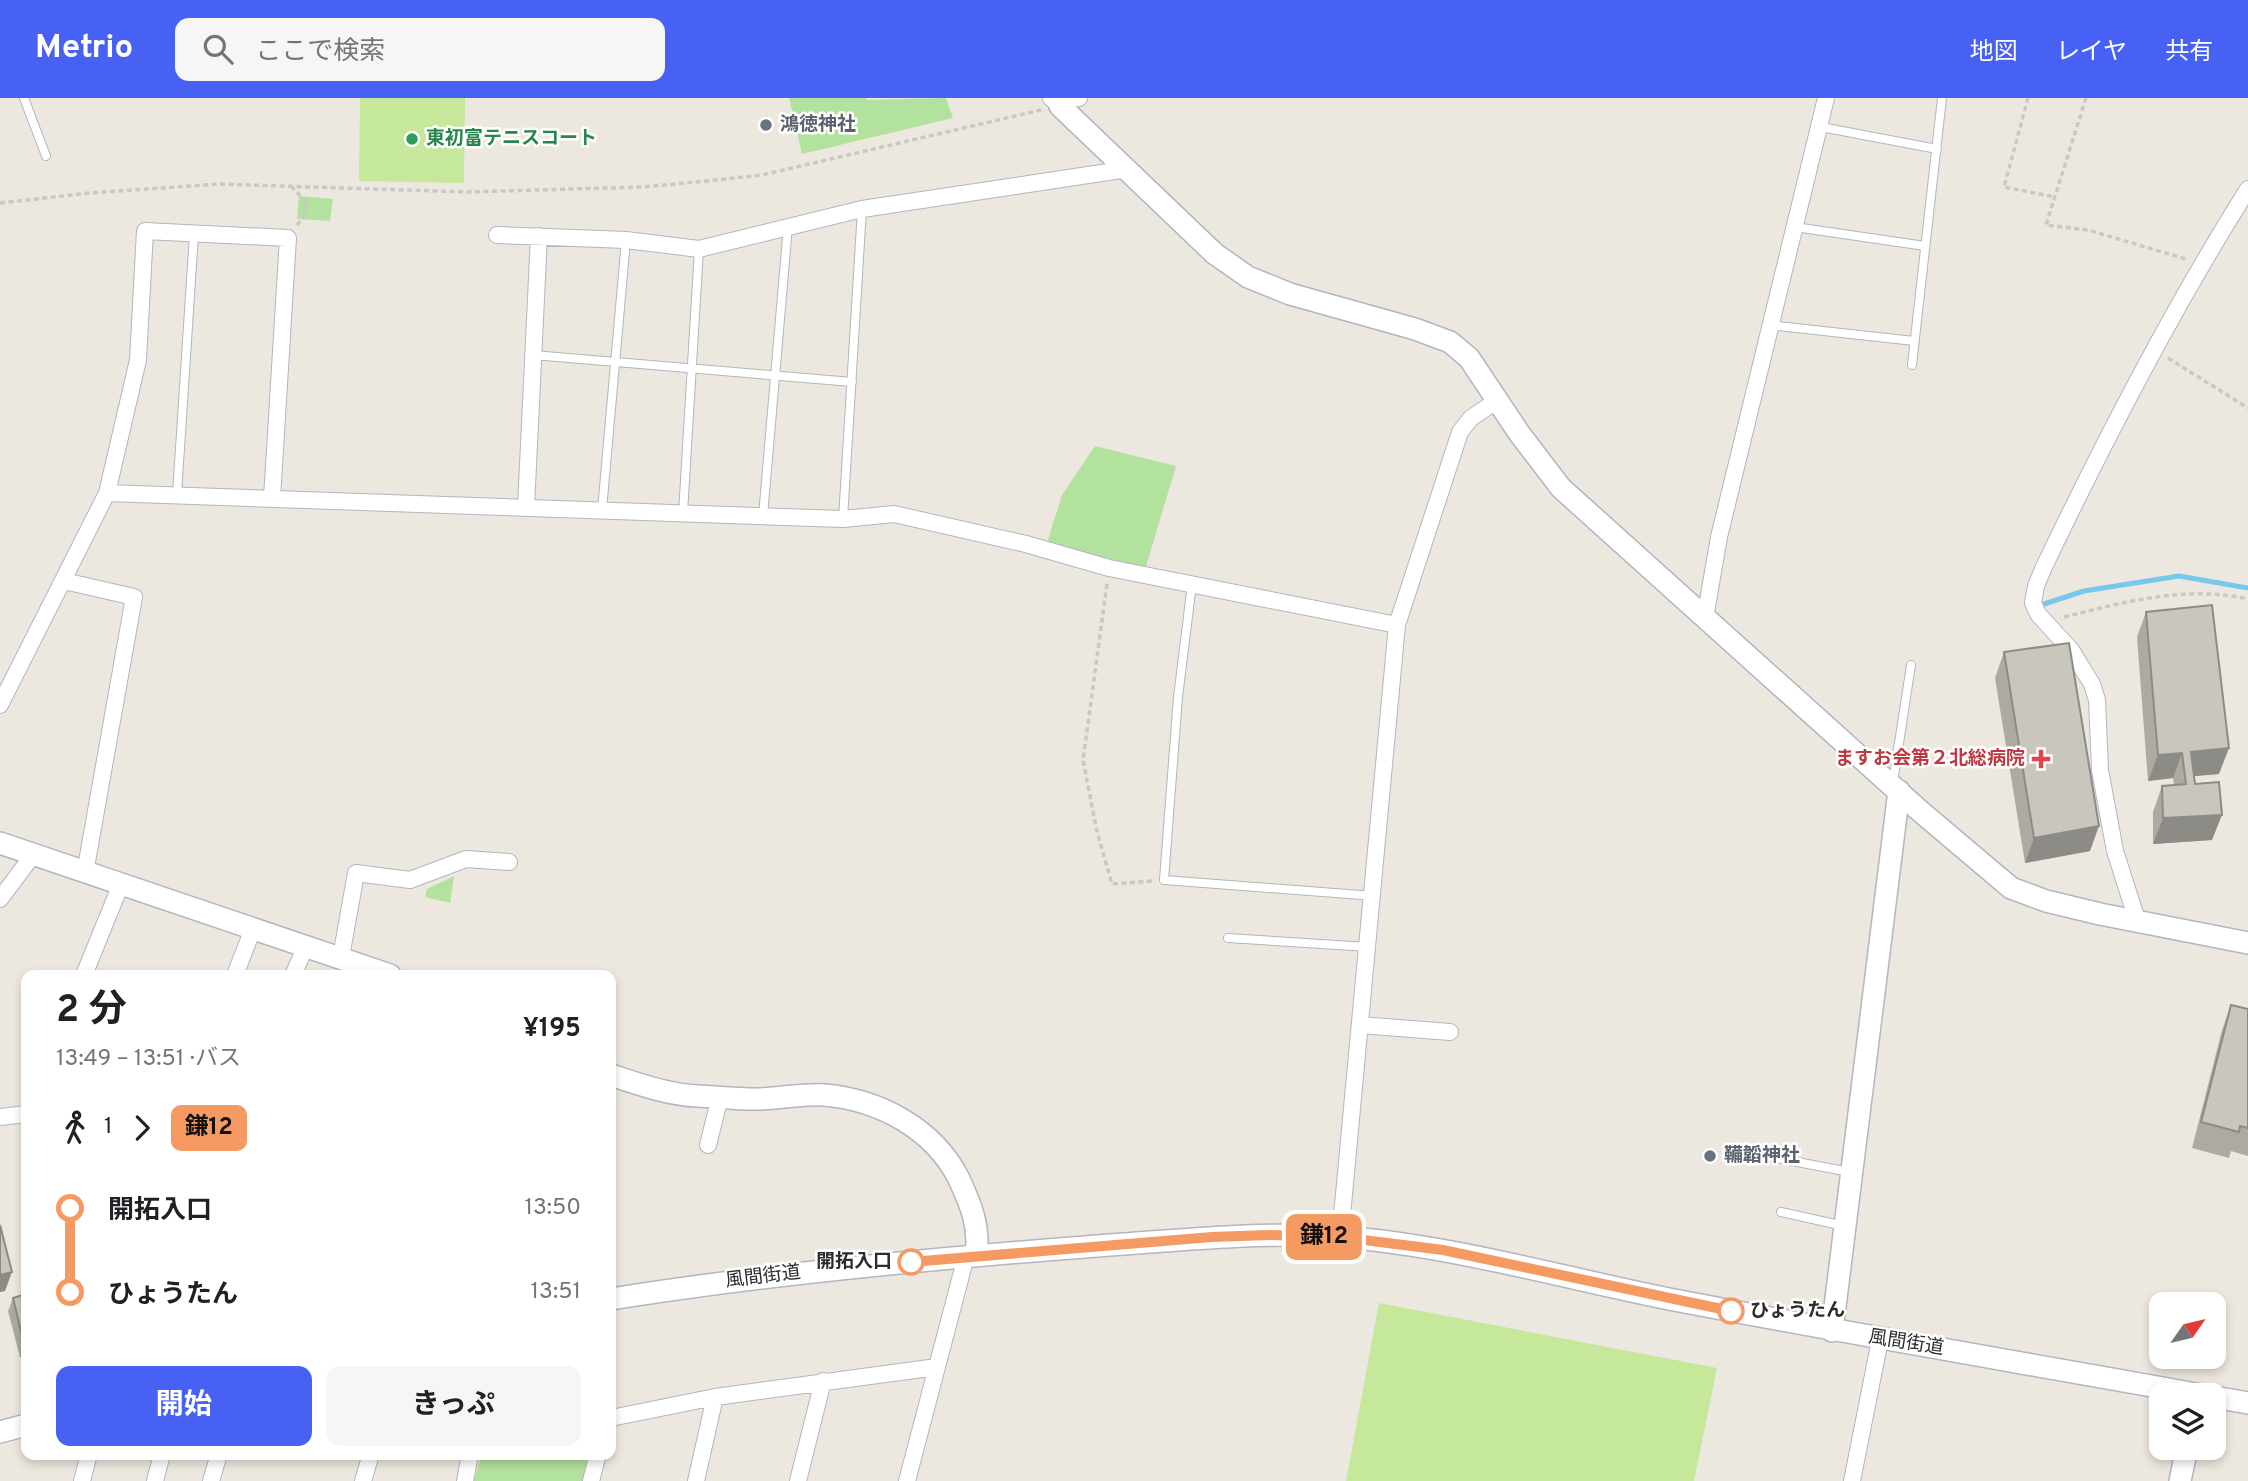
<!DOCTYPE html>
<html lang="ja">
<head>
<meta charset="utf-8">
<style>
  :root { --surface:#fff; --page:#f6f6f6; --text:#202124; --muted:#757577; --accent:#4661f4 }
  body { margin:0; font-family:Overpass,"Noto Sans JP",sans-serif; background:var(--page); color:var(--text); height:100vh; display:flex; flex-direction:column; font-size:26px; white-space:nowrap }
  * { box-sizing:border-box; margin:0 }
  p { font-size:23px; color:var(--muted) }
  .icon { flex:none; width:38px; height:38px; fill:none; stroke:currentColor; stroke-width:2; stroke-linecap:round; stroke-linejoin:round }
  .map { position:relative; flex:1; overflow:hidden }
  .sheet { position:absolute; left:21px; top:872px; width:595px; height:490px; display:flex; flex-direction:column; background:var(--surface); border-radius:14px; box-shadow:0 4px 10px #0003 }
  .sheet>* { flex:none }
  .badge { padding:0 14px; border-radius:10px; font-size:24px; line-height:46px }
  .needle { width:46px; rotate:56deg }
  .fabs { position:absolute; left:2149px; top:1194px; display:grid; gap:14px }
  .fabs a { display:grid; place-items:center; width:77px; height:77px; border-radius:14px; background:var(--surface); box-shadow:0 4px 10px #0003; font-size:35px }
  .map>.badge { position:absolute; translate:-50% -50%; box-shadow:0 0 0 4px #fff }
  .legs { display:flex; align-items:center; gap:10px; height:77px; padding:0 35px; font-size:23px }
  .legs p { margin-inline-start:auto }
  .head { display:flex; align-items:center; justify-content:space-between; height:119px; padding:0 35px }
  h1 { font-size:38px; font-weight:700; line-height:52px }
  .button { display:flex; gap:14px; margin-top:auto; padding:14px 35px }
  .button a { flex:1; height:80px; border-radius:14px; background:var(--accent); color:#fff; font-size:28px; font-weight:700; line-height:80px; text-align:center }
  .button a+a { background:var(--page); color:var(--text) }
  ul { padding:0 35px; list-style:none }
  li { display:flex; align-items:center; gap:24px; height:84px; font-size:26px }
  li i { display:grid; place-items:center; width:10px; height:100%; margin:0 9px; background:currentColor }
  li i::after { content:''; width:18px; height:18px; margin:-9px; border:5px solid; border-radius:50%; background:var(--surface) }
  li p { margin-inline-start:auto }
  li:first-child i { background:linear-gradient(#0000 50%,currentColor 0) }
  li:last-child i { background:linear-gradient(currentColor 50%,#0000 0) }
  header { display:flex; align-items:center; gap:42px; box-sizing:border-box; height:98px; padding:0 35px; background:var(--accent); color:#fff }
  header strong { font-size:33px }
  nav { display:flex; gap:38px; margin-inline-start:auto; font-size:24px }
  .search { width:490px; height:63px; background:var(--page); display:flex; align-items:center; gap:18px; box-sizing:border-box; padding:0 24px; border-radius:14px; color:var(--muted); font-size:26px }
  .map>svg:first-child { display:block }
  .green { fill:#b3e29e }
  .pitch { fill:#c5e89a }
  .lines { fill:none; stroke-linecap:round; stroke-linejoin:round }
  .stream { stroke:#77c8eb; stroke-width:5 }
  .lane-casing { stroke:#b3b5bf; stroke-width:10 }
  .street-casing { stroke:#b3b5bf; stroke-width:18 }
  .secondary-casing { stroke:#b3b5bf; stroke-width:24 }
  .path { stroke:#c8c8c8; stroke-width:3.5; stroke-dasharray:5 3.5; stroke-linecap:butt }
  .lane { stroke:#fff; stroke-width:8 }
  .street { stroke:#fff; stroke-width:16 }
  .secondary { stroke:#fff; stroke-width:21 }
  .wall { fill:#adaaa3 }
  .shaded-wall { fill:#8d8b85 }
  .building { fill:#c9c6be; stroke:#8d8b85; stroke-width:2 }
  .line-1-casing { stroke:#fff; stroke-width:16 }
  .line-1 { stroke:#f69a63; stroke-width:10 }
  .worship-dot { fill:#6b7280; stroke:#fff; stroke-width:2.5 }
  .leisure-dot { fill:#2e9e5b; stroke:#fff; stroke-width:2.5 }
  .health-dot { fill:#e0444e; stroke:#fff; stroke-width:2.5 }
  .stop-1-dot { fill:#fff; stroke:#f69a63; stroke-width:3.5 }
  .labels { text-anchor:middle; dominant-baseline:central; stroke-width:5; stroke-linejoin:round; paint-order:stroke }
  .worship-label { font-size:19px; font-weight:bold; fill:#5b616d; stroke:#fff; text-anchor:start }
  .leisure-label { font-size:19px; font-weight:bold; fill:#27864d; stroke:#fff; text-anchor:start }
  .health-label { font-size:19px; font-weight:bold; fill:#be3a42; stroke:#fff; text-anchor:end }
  .stop-label { font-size:19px; font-weight:bold; fill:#2c2c2c; stroke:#fff; text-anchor:end }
  .street-label { font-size:19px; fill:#2c2c2c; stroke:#fff }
</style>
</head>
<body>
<header>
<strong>Metrio</strong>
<div class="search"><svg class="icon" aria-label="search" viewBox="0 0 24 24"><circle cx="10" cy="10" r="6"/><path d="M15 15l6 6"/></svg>ここで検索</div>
<nav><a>地図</a><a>レイヤ</a><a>共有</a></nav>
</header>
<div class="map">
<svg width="2248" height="1383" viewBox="0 0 2248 1383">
  <rect width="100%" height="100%" fill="#ede8df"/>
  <path class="green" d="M789,0h77l1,2 79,-2 7,20 -151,36z
    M299,98l34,3 -3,22 -33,-2z
    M1095,348l81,20 -31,104 -99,-24 16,-51z
    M454,778l-4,27 -25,-6 2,-8z
    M485,1356h105l-7,27h-109l5,-18z"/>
  <path class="pitch" d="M360,0h105l-1,85 -105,-2z
    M1379,1205l338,65 -23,113h-348z"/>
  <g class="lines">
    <path class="stream" d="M2041,507l43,-14 95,-15 69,12"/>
    <g class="lane-casing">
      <path id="lane" d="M24,0l22,58
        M1821,29l116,22
        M1795,129l130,19
        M1769,227l145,16
        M533,257l319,27
        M1912,267l30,-267
        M177,396l17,-260
        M602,412l24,-270
        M683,415l16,-264
        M763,418l25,-290
        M843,421l19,-310
        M1192,486l-14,113 -14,183 210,16
        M1893,684l18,-117
        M1228,840l140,9
        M1760,1057l90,17
        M1781,1114l63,14"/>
    </g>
    <g class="street-casing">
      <path id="street" d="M1051,0l9,8 9,-6 10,-2
        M497,137l129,5 73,9 163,-40 266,-40
        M107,395l736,26 51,-5 132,30 83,24 288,57
        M526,409l13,-271
        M64,483l70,16 -49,276
        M1705,520l14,-81 107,-439
        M0,607l107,-212 31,-133 7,-129 143,7 -16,260
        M0,801l33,-44
        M2137,822l-22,-69 -15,-81 -3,-70 -5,-16 -21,-34 -33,-36 -5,-11 3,-17 7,-17c62,-130 128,-258 205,-380
        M341,859l15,-84 54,7 56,-21 43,3
        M84,877l37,-91
        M235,877l18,-46
        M293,877l13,-29
        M1360,927l90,7
        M0,1019l26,-3
        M708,1047l12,-48
        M1340,1139l57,-612 63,-193 11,-14 27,-18
        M611,1320l104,-21 222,-30
        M82,1383l7,-27
        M155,1383l7,-27
        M211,1383l8,-27
        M363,1383l8,-27
        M465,1383l5,-27
        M591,1383l7,-27
        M696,1383l19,-84
        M798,1383l25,-100
        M907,1383l56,-213 -2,-12
        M1852,1383l28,-141"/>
    </g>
    <g class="secondary-casing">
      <path id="secondary" d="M1060,8l155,148 33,23 42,17 125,35 35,13 19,16 50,75 42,55 359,323 91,77 35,13 54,13 148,29
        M0,745l390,132
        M611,977c27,9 58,20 87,21 19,1 39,3 58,3 23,0 47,-6 69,-4 55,5 109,34 134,84 12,26 21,47 17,76
        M611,1201c157,-25 315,-40 474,-52 86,-6 172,-16 258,-10 110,9 217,40 326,62 177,34 355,64 533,96
        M1832,1233l67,-540
        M2214,1299l34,6
        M0,1334l26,-7
        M2180,1383l7,-34"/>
    </g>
    <path class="path" d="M2028,0l-24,89 51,10
      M2086,0l-40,127 42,5 98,29
      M291,88l15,16 -2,14 -7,9
      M0,105l90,-10 129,-9 248,8 175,-5 65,-6 55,-6 279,-65
      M2168,260l80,50
      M1107,486l-24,176 14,72 15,52 40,-3
      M2064,519c61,-15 121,-32 184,-18"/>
    <use href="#lane" class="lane"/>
    <use href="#street" class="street"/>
    <use href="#secondary" class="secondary"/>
  </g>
  <path class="wall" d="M2146,514l73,162 -25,2 1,8 17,56 -59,4v-32l9,-26 12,-1 -1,-7 -25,3 -11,-144z
    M2004,554l86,199 -65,12 -30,-185z
    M2231,907l17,4v147l-17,-5 -2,7 -37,-10 30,-118z
    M26,1196v62l-6,1 -12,-46 5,-13z"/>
  <path class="shaded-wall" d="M2229,650l-10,26 -34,3 6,-25z
    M2182,655l-9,25 -25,3 10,-26z
    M2222,717l-10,25 -59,4 10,-26z
    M2099,728l-9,25 -65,12 9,-25z
    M12,1174l-7,19 -5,1v-17z
    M24,1246h2v12l-6,1z"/>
  <path class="building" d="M2212,507l17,143 -38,4 4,32 24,-2 3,33 -59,3 -1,-32 24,-2 -4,-31 -24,2 -12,-143z
    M2069,545l30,183 -65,12 -30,-186z
    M2231,907l17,4v119l-8,-2 -1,6 -38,-10z
    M0,1127l12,47 -12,3z
    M26,1196v50h-2l-11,-46z"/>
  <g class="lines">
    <g class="line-1-casing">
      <path id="line-1" d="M911,1164l301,-25 57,-2 71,2 103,13 288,61"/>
    </g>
    <use href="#line-1" class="line-1"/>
  </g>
  <g class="worship-dot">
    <circle cx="766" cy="27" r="7"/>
    <circle cx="1710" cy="1058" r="7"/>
  </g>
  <circle class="leisure-dot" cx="412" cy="41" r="7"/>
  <path class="health-dot" d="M2037.5 650.5h7v7h7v7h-7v7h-7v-7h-7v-7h7z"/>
  <g class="stop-1-dot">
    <circle cx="911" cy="1164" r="12"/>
    <circle cx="1731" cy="1213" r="12"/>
  </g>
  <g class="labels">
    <g class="worship-label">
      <text x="780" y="27">鴻徳神社</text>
      <text x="1724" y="1058">鞴韜神社</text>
    </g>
    <g class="leisure-label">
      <text x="426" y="41">東初富テニスコート</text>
    </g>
    <g class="health-label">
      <text x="2025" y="661">ますお会第２北総病院</text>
    </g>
    <g class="stop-label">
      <text x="892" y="1164">開拓入口</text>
      <text x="1750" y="1213" text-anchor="start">ひょうたん</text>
    </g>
    <g class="street-label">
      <text transform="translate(763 1179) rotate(-7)">風間街道</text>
      <text transform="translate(1906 1245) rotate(9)">風間街道</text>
    </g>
  </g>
</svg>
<div class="fabs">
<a><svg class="needle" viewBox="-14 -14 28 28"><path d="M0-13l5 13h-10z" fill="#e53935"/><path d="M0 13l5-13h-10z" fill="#757577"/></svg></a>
<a><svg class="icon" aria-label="layers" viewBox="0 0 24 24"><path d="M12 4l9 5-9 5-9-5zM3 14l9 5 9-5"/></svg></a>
</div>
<b class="badge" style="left:1324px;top:1139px;background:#f69a63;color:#111">鎌12</b>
<section class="sheet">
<div class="head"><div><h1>2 分</h1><p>13:49 – 13:51 · バス</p></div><b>¥195</b></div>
<div class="legs"><svg class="icon" aria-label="walk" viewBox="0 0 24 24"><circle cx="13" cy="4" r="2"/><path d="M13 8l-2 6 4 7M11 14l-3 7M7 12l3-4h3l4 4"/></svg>1<svg class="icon" aria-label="forward" viewBox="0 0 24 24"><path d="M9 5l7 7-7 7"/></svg><b class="badge" style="background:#f69a63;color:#111">鎌12</b></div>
<ul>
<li><i style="color:#f69a63"></i><b>開拓入口</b><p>13:50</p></li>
<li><i style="color:#f69a63"></i><b>ひょうたん</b><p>13:51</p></li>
</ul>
<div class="button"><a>開始</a><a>きっぷ</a></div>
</section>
</div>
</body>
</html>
